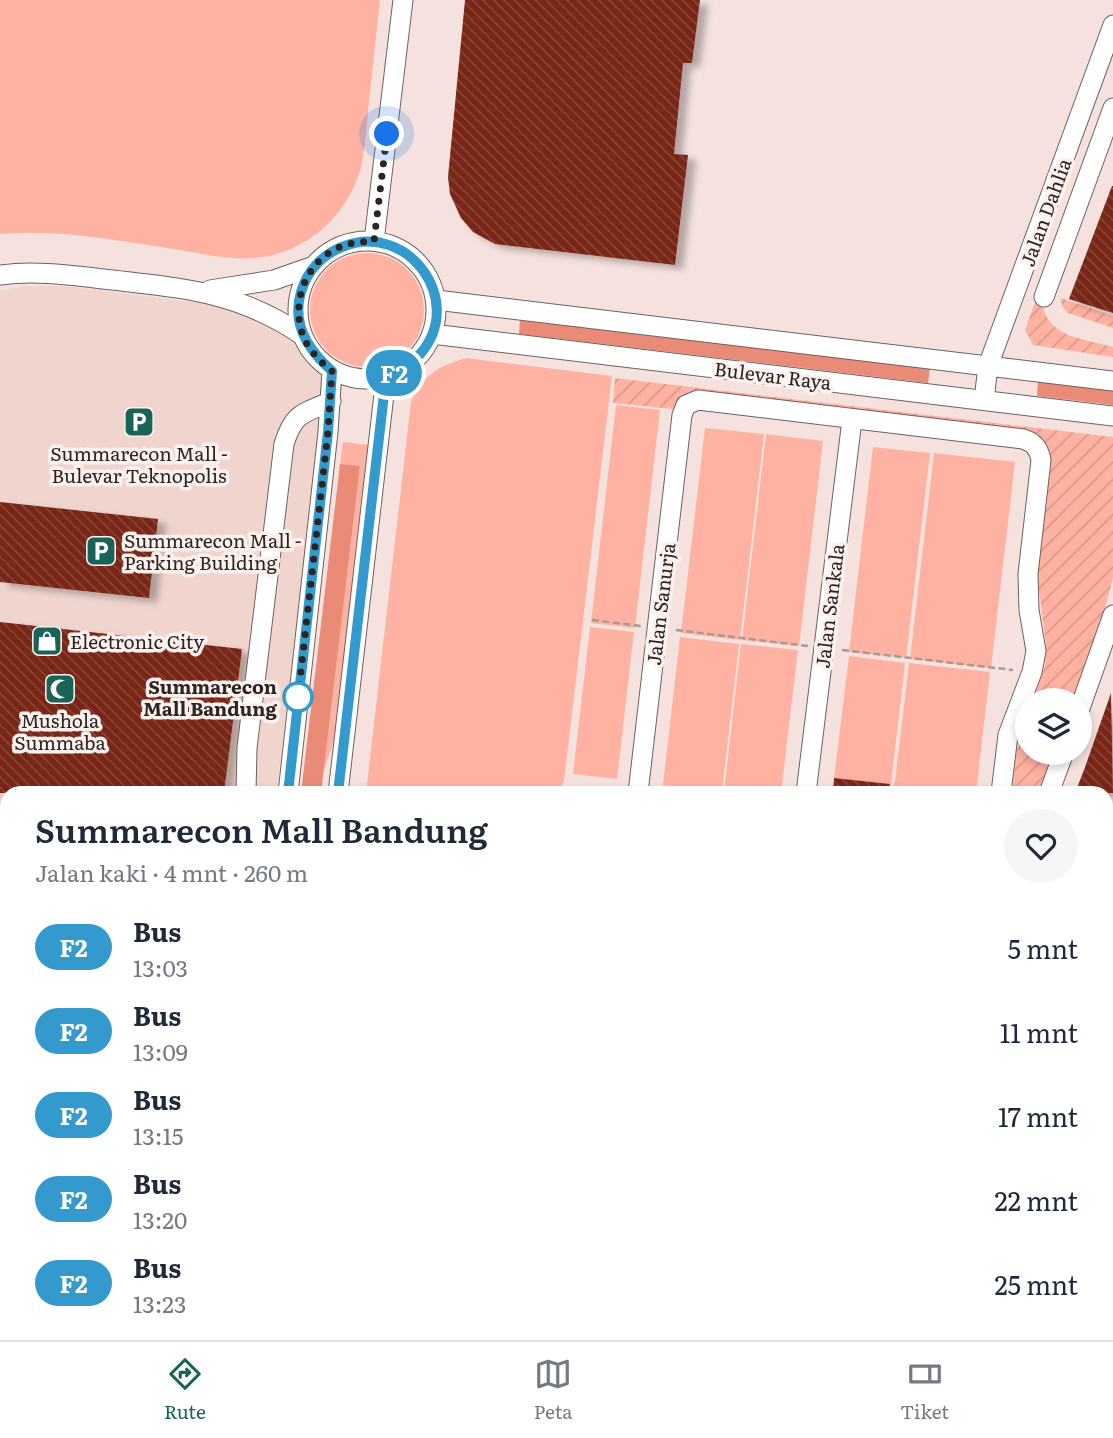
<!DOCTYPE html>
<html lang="id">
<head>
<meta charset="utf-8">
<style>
  :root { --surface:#fff; --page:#f6f6f7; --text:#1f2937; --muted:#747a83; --line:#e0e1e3; --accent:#196359 }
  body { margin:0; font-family:Literata,serif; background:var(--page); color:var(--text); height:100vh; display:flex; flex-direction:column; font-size:26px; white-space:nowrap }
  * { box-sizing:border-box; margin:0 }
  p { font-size:23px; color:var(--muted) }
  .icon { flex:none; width:38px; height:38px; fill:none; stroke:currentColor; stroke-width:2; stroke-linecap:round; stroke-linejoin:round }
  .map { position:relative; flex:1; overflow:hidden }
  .sheet { position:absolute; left:0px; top:786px; width:1113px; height:555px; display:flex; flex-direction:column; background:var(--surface); border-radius:21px 21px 0 0; box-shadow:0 4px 10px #0003 }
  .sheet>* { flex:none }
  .badge { padding:0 14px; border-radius:23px; font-size:24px; line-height:46px }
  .controls { position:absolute; left:1015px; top:688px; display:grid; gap:14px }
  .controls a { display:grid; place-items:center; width:77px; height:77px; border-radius:50%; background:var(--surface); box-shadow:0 4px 10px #0003; font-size:35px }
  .you { position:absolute; width:35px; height:35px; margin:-18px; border:5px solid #fff; border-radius:50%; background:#1a73e8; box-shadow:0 0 0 10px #1a73e833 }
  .map>.badge { position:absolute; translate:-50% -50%; box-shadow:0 0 0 4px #fff }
  .round { display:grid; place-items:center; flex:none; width:74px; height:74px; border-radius:37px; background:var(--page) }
  .overview { display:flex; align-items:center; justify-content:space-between; height:119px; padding:0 35px }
  h1 { font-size:33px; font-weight:600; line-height:52px }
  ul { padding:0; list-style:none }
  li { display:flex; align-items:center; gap:21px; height:84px; padding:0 35px }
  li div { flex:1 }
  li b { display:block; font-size:26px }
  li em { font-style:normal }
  li .badge { min-width:77px; font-weight:700; text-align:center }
  .tabs { display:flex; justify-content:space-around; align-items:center; height:98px; border-top:2px solid var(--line); background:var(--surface); font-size:19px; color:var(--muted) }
  .tabs a { display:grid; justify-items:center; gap:4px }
  .tabs .active { color:var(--accent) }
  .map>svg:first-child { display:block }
  .built { fill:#f0d5cf }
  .grass { fill:#ffb2a2 }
  .garden { fill:url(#garden-furrows) }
  .water { fill:#e98b77 }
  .building { fill:url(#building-back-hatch); filter:url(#shadow) }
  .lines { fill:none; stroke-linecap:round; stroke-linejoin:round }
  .minor-casing { stroke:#71605d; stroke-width:21 }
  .path { stroke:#a89a96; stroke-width:2.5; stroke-dasharray:7 3.5; stroke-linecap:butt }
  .minor { stroke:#fff; stroke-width:19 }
  .line-casing { stroke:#fff; stroke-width:16 }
  .line { stroke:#3499cc; stroke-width:10 }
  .walk { stroke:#2b2422; stroke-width:7; stroke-dasharray:0 12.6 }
  .stop-dot { fill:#fff; stroke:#3499cc; stroke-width:3.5 }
  .labels { text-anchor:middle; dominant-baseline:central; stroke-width:7; stroke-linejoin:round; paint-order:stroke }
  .street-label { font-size:19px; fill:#2b2422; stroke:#fdf1ee }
  .poi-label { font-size:19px; fill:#2b2422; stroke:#fdf1ee }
  .stop-label { font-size:19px; font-weight:bold; fill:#2b2422; stroke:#fdf1ee; text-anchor:end }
</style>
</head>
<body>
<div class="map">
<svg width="1113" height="1340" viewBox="0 0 1113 1340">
  <defs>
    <pattern id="garden-furrows" width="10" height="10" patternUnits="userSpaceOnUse" patternTransform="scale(1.75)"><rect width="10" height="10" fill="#ffb2a2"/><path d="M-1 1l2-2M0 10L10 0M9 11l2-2" fill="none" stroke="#db998b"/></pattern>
    <pattern id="building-back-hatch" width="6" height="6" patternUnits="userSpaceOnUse" patternTransform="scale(1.75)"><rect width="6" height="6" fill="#7a2617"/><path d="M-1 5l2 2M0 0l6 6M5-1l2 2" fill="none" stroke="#884438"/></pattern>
    <filter id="shadow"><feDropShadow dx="8" dy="4.5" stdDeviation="3.5" flood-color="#0004"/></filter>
  </defs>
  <rect width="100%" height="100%" fill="#f5e2de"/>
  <path class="built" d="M26,286h40l140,18 53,11 42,19 27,48 -52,411h-269v541h197l-2,6h-202v-1049z"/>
  <path class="grass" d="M0,0h380c-4,37 -8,74 -12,111 -2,21 -3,43 -9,63 -15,46 -57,81 -106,84 -24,2 -49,-4 -74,-8 -59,-9 -119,-21 -179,-16z
    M310 310a57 57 0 1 1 114 0a57 57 0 1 1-114 0Z
    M466,358l146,18 -48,405 -6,12h-192l45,-391c11,-27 28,-36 55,-44z
    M616,405l44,5 -25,218 -44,-5z
    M705,428l59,6 -24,206 -59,-7z
    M766,434l57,7 -24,205 -57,-6z
    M343,442l27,3 -33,286 -14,42 37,-306 -20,-3z
    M873,447l57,6 -24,205 -57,-6z
    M934,453l81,9 -24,206 -81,-9z
    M590,627l44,5 -17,147 -44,-5z
    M680,637l59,7 -17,147 -59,-6z
    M741,644l57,6 -17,143 -57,-1z
    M849,656l56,7 -14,121 -57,-6z
    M909,663l81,9 -14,121h-54l-28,-3z
    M300,1334h86l-2,6h-85z
    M389,1334h48l10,6h-59z
    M559,1334h68l-4,6h-68z
    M633,1334h88l-4,6h-88z
    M878,1334h89l-3,6h-88z"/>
  <path class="garden" d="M1042,283c-5,53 30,53 71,64v10l-80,-12 -8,-15z
    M1061,298l52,18v12l-45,-15 -6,-7z
    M615,378l498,59v141l-9,34 -32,88h-39l12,-35 1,-20 -9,-70 14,-112 -5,-19 -12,-10 -354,-34 -7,9 -60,-6z
    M1027,716v36l26,1 -15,40h-26l4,-39z
    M766,1334h76l-2,6h-77z"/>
  <path class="water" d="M520,320l410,48 -2,15 -409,-49z
    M1038,381l75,8v16l-76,-9z
    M340,464l20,2 -39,327h-20z"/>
  <path class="building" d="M465,0h235l-8,63h-9l-9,91 14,1 -13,110 -180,-21 -22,-12 -12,-14 -11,-24 -2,-17z
    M1112,186h1v127l-44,-14z
    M0,502l158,17 -9,79 -149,-16z
    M0,622l242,27 -18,144h-224z
    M1111,693l2,100h-38l9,-23z
    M834,778l56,6 -1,9h-56z"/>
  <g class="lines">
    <g class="minor-casing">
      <path id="minor" d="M374,241l29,-241
        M298 310a69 69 0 1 1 138 0a69 69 0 1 1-138 0Z
        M0,275c38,-5 75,1 113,5 74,9 125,12 189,55
        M210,290l64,-10 40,-14
        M1044,297l69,-189
        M436,300l677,81
        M432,334l681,82
        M984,400l4,-34 125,-341
        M1080,708l33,-93
        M246,793l1,-45 37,-304c10,-32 19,-30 47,-43
        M288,793l40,-361 4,-61
        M338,793l48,-416
        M638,793l44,-378 4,-10 12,-5 325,39c11,3 16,10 18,21l-13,114 1,36 7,41 -4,21 -24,63 -7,58
        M806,793l46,-373
        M1049,793l15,-41
        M1106,969l7,2
        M1106,1200l7,-19
        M471,1334l5,6
        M171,1340l2,-6
        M214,1340l2,-6
        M271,1340l2,-6
        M525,1340l3,-6
        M753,1340l2,-6
        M851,1340l2,-6
        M1055,1340l3,-6"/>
    </g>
    <path class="path" d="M592,620l49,6
      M676,630l132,16
      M842,650l171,20
      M0,969l7,1
      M808,1340l3,-6"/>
    <use href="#minor" class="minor"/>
  </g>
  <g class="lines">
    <g class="line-casing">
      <path id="line" d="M288,793l40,-361 4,-61c-23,-20 -41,-46 -31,-79 6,-21 21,-37 41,-45 65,-27 124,53 79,106 -10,12 -22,18 -35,24l-48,416"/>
    </g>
    <use href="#line" class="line"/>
    <path class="walk" d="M298,697l30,-265 4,-61c-5,-5 -12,-9 -16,-15 -29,-30 -20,-84 16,-105 13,-8 27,-9 42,-10l13,-107"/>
  </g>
  <defs>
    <g id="parking-square" transform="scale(1.575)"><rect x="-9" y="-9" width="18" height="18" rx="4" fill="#196359" stroke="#fdf1ee"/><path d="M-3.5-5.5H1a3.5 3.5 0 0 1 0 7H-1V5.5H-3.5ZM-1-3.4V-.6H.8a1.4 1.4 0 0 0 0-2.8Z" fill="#fff"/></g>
    <g id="shop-square" transform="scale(1.575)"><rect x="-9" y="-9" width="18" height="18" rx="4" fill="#196359" stroke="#fdf1ee"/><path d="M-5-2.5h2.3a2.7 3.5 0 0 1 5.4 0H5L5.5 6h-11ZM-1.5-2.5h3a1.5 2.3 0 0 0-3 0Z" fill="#fff"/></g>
    <g id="mosque-square" transform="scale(1.575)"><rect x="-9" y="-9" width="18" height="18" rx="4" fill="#196359" stroke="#fdf1ee"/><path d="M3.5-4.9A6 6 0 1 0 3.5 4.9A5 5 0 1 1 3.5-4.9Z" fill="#fff"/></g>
  </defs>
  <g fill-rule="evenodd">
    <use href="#parking-square" x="139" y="422"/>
    <use href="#parking-square" x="101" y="551"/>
    <use href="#shop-square" x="47" y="641"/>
    <use href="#mosque-square" x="60" y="689"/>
  </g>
  <circle class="stop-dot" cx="298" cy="697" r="14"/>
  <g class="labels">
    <g class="street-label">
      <text transform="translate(1045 212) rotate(-70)">Jalan Dahlia</text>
      <text transform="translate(773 375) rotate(7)">Bulevar Raya</text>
      <text transform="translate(660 604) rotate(-83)">Jalan Sanurja</text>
      <text transform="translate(829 606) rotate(-83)">Jalan Sankala</text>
    </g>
    <g class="poi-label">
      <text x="139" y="453">Summarecon Mall -<tspan x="139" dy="22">Bulevar Teknopolis</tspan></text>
      <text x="124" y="540" text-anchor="start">Summarecon Mall -<tspan x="124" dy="22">Parking Building</tspan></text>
      <text x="70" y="641" text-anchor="start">Electronic City</text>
      <text x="60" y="720">Mushola<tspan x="60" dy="22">Summaba</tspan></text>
    </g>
    <g class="stop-label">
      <text x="277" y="686">Summarecon<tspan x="277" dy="22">Mall Bandung</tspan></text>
    </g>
  </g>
</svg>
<div class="controls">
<a><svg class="icon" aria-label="layers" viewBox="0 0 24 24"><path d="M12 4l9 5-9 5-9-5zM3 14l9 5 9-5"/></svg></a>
</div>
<div class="you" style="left:387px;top:134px"></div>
<b class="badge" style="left:394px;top:373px;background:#3499cc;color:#fff">F2</b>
<section class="sheet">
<div class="overview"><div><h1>Summarecon Mall Bandung</h1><p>Jalan kaki · 4 mnt · 260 m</p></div><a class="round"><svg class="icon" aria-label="heart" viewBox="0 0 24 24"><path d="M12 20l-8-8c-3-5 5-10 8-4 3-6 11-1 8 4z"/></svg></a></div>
<ul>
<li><span class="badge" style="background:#3499cc;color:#fff">F2</span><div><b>Bus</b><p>13:03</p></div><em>5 mnt</em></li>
<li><span class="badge" style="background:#3499cc;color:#fff">F2</span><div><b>Bus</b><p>13:09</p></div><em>11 mnt</em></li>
<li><span class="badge" style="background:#3499cc;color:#fff">F2</span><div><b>Bus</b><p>13:15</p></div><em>17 mnt</em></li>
<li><span class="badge" style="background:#3499cc;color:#fff">F2</span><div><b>Bus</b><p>13:20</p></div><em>22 mnt</em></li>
<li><span class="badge" style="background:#3499cc;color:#fff">F2</span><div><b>Bus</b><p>13:23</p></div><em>25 mnt</em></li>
</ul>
</section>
</div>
<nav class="tabs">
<a class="active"><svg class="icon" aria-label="directions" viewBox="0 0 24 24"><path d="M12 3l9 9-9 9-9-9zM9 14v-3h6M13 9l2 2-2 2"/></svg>Rute</a>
<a><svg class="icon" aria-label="map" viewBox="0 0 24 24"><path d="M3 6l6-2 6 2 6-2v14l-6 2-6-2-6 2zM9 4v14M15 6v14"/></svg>Peta</a>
<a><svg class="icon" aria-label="tickets" viewBox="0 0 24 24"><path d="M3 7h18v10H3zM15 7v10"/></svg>Tiket</a>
</nav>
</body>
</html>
